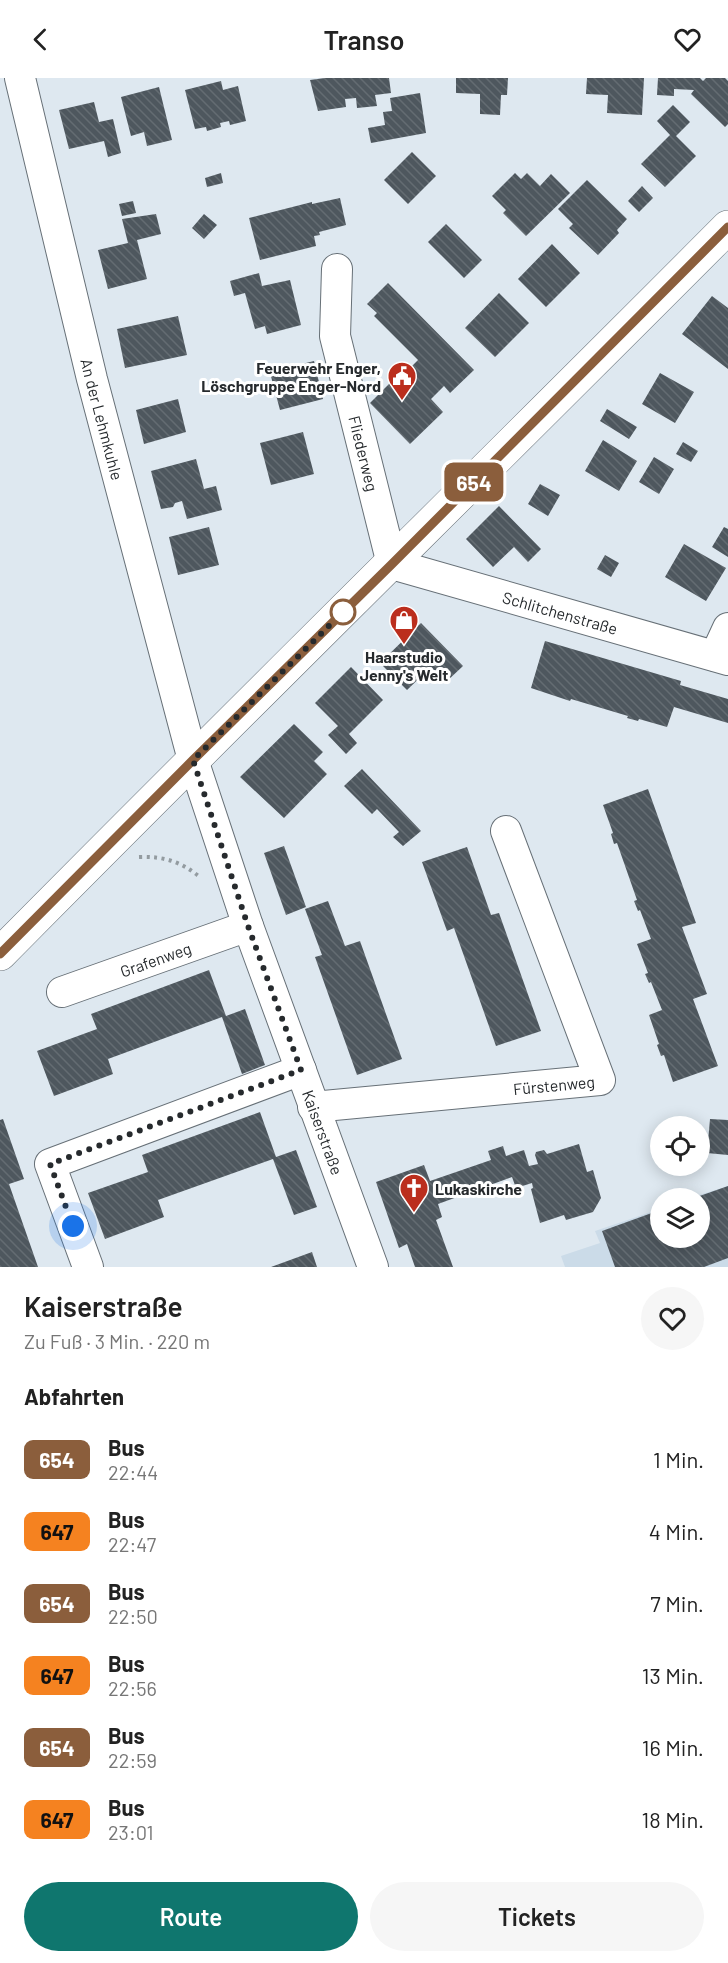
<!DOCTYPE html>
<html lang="de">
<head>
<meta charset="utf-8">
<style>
  :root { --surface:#fff; --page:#f6f6f6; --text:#222; --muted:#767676; --accent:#0f766e }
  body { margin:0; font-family:Barlow,sans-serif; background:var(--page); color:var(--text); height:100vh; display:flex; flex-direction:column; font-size:22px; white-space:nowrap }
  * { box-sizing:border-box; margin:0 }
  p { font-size:20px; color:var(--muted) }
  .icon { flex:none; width:33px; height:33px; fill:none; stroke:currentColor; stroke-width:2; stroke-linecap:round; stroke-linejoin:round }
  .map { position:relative; height:1189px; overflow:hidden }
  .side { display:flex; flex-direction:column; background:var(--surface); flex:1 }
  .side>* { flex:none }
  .badge { padding:0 12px; border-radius:9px; font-size:21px; line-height:39px }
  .buttons { position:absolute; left:650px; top:1038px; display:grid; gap:12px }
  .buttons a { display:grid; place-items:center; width:60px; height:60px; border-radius:50%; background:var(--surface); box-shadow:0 3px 15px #0003; font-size:30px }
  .you { position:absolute; width:30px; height:30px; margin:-15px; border:4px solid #fff; border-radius:50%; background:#1a73e8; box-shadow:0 0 0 9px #1a73e833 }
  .map>.badge { position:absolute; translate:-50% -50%; box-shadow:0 0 0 3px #fff }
  h2 { padding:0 24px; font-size:22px; line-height:54px }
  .round { display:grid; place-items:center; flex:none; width:63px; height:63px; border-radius:32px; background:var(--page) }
  .headline { display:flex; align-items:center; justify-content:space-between; height:102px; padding:0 24px }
  h1 { font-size:28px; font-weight:600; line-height:45px }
  .button { display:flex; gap:12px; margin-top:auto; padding:12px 24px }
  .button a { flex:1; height:69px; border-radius:36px; background:var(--accent); color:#fff; font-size:24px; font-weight:600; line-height:69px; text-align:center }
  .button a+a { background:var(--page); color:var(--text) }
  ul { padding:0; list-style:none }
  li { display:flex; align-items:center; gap:18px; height:72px; padding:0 24px }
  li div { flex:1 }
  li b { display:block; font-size:22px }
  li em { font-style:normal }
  li .badge { min-width:66px; font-weight:700; text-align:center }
  header { display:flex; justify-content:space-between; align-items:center; height:78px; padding:0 24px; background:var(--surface); font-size:27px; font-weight:600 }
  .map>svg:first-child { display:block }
  .built { fill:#cbdbe8 }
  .building { fill:url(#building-back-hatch) }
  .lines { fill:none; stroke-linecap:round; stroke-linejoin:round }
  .street-casing { stroke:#677077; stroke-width:32 }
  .secondary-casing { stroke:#677077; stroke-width:34 }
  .path { stroke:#939ba0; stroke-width:4; stroke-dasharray:3 4.5; stroke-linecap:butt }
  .street { stroke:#fff; stroke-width:30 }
  .secondary { stroke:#fff; stroke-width:33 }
  .line-casing { stroke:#fff; stroke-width:14 }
  .line { stroke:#8b5e3c; stroke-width:9 }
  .walk { stroke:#262a2d; stroke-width:6; stroke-dasharray:0 10.8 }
  .stop-dot { fill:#fff; stroke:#8b5e3c; stroke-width:3 }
  .labels { text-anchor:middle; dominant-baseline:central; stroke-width:6; stroke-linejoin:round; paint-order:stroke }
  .poi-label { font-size:16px; font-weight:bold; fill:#262a2d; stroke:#fff; text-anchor:end }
  .street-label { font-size:16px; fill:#262a2d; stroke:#fff }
</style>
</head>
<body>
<header><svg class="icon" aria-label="back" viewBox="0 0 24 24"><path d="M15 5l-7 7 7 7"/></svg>Transo<svg class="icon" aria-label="heart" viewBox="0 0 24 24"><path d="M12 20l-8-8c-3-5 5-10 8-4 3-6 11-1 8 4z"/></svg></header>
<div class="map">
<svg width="728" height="1189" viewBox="0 0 728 1189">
  <defs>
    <pattern id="building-back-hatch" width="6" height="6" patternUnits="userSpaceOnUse" patternTransform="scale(1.5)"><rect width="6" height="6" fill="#4e575e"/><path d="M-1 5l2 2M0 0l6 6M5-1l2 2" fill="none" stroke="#646c72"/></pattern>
  </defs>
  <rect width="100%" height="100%" fill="#dee8f0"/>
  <path class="built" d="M728,1108v81h-163l-4,-11 39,-13 -5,-12 65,-22v29h39v-40h-9z"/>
  <path class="building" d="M325,0h64l2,15 -16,2 2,11 -20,2 -1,-10 -11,1 1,8 -28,4 -8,-31z
    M456,0h52l-1,17h-6l-1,20 -20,-1v-20l-24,-1z
    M587,0h57l-2,37 -35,-2 1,-18 -22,-1z
    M658,0h42l3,3 3,-3h19l3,3v43l-3,3 -34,-33 3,-4 -20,-1v7l-17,-1z
    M221,3l2,9 15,-4 8,35 -16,4 -1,-4 -9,2 1,4 -14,4 -1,-4 -11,2 -10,-39z
    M159,9l13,53 -25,6 -3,-14 -13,4 -10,-39z
    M420,15l6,40 -55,10 -3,-15 17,-3 -2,-13 9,-1 -2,-13z
    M94,24l5,20 14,-3 8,34 -13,4 -4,-16 -35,8 -10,-39z
    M673,27l17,17 -14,14 20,20 -31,31 -24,-23 29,-29 -13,-14z
    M412,74l24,24 -28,28 -24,-24z
    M221,95l2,10 -16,4 -2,-9z
    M515,95l6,6 6,-6 13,13 11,-12 19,19 -44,43 -23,-23 3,-3 -14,-14z
    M587,102l40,39 -10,11 2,3 -21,22 -29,-27 4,-4 -15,-15z
    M642,108l11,12 -14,14 -11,-11z
    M340,120l6,27 -27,7 1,3 -6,1 2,10 -56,14 -11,-42 63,-16v2z
    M133,123l3,12 -14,3 -3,-12z
    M156,136l5,20 -24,6 10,39 -39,10 -10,-39 30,-7 -6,-24z
    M204,136l13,11 -13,14 -12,-11z
    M446,146l36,36 -18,18 -36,-36z
    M552,166l28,29 -34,34 -28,-28z
    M259,195l3,13 28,-6 11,45 -34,9 -2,-8 -10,3 -10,-36 -11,3 -4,-15z
    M388,205l86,87 -24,23 -6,-7 -13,13 12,13 -33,32 -40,-41 32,-32 3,2 13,-13 -44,-44 3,-3 -10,-9z
    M499,215l30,30 -34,34 -30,-29z
    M712,218l16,12v61l-46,-35z
    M178,238l9,39 -62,13 -8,-39z
    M314,283l9,38 -43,11 -11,-41 20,-5 1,3z
    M660,295l34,19 -19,31 -33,-19z
    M178,321l8,33 -42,12 -8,-34z
    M607,331l30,18 -8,12 -29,-18z
    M303,354l11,42 -43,11 -11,-42z
    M603,362l34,21 -18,30 -34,-20z
    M683,364l15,9 -7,11 -15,-8z
    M654,379l20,12 -15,25 -20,-12z
    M196,381l8,30 12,-3 6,24 -35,9 -5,-18 -7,2 -2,4 -12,2 -10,-38z
    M540,406l20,11 -12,21 -20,-12z
    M499,428l42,43 -13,13 -14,-15 -21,20 -27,-28z
    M209,449l10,38 -41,10 -9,-38z
    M724,449l4,2v28l-16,-10z
    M684,466l42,24 -20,33 -41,-24z
    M605,477l14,8 -8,14 -14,-8z
    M421,545l42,43 -17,16 -15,-15 -24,23 -27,-27z
    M545,563l136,40 -1,4 48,14v24l-54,-16 -7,20 -28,-8 -1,2 -11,-3 1,-2 -57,-17 -1,2 -39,-13z
    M351,589l32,33 -34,34 8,9 -11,11 -18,-19 10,-9 -23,-23z
    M294,646l29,28 -9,9 13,13 -43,44 -44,-41z
    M362,691l59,62 -18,15 -10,-9 6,-5 -22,-23 -5,5 -28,-28z
    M648,711l48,134 -14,4 25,67 -14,5 25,67 -45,16 -9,-27 -3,1 -4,-11 2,-1 -10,-29 13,-5 -11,-28 -2,1 -4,-9 3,-1 -11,-29 14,-5 -11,-29 -2,1 -4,-10 3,-1 -20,-57 -3,1 -3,-10 2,-1 -10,-28z
    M284,768l22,61 -20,8 -22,-62z
    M467,769l24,68 8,-2 42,118 -45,15 -42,-118 -7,3 -25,-69z
    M328,823l17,45 15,-5 42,118 -45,16 -42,-118 7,-2 -17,-46z
    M209,892l17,46 19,-7 20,56 -23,9 -20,-57 -114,42 5,15 -59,22 -17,-45 60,-22 -6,-15z
    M260,1034l16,45 20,-7 21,57 -23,8 -21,-56 -115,41 6,17 -59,22 -17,-46 60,-21 -6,-17z
    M3,1041l21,60 -15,5 29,83h-38v-147z
    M710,1041l18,1v35l-21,-2z
    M579,1066l8,28 6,-2 8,28 -8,14 -27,8 -2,-5 -24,8 -9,-34 2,-1 -1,-5 -16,5 -4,-11 -74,27 4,13 -6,3 17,47h-38l-8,-23 -8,4 -23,-66 48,-17 6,16 61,-21 -3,-9 15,-5 3,10 18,-6 5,16 9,-2 -3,-9 1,-3 8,-2 3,4z
    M728,1108v72l-24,9h-89l-13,-36 58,-21v28h39v-40h-5z
    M312,1174l5,15h-46z"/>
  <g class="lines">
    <g class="street-casing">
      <g id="street">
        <path id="s1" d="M20,0l72,301 101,381 55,166 125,341"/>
        <path id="s2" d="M337,191l-2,67 57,228 336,96"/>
        <path d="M715,578l13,-28"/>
        <path id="s3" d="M62,914l186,-66"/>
        <path id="s4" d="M313,1029l287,-27 -94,-249"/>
        <path d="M88,1189l-38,-103 251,-94"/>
      </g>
    </g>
    <g class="secondary-casing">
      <path id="secondary" d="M0,876c241,-244 486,-484 728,-727"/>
    </g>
    <path class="path" d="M139,779c25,-1 43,5 62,21"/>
    <use href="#street" class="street"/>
    <use href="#secondary" class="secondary"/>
  </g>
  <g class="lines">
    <g class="line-casing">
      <path id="line" d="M0,876l193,-194 199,-196 336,-337"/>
    </g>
    <use href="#line" class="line"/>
    <path class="walk" d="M73,1148l-23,-62 251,-94 -53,-144 -55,-166 150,-148"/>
  </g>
  <defs>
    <g id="civic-pin" transform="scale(1.5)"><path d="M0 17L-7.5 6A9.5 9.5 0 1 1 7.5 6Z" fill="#bb2e1d" stroke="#fff"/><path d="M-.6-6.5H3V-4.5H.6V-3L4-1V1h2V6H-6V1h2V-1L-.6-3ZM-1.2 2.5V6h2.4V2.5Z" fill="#fff"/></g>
    <g id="shop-pin" transform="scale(1.5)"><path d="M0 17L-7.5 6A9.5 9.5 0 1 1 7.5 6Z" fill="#bb2e1d" stroke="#fff"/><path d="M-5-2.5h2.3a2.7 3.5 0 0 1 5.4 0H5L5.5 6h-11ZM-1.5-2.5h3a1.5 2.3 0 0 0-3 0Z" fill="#fff"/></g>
    <g id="church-pin" transform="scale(1.5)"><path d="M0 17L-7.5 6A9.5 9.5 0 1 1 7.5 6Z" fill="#bb2e1d" stroke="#fff"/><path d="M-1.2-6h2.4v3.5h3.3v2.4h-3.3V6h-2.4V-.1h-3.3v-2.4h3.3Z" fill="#fff"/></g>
  </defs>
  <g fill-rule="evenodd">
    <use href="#civic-pin" x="402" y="298"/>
    <use href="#shop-pin" x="404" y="542"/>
    <use href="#church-pin" x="414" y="1110"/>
  </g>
  <circle class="stop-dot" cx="343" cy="534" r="12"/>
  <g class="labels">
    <g class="poi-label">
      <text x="381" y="289">Feuerwehr Enger,<tspan x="381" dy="18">Löschgruppe Enger-Nord</tspan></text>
      <text x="404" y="578" text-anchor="middle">Haarstudio<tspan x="404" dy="18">Jenny's Welt</tspan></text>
      <text x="435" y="1110" text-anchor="start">Lukaskirche</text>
    </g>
    <g class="street-label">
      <text stroke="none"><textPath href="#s1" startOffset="351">An der Lehmkuhle</textPath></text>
      <text stroke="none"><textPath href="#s2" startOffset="188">Fliederweg</textPath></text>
      <text stroke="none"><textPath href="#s2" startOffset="477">Schlitchenstraße</textPath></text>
      <text stroke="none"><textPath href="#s3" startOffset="99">Grafenweg</textPath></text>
      <text stroke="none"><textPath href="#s4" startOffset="242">Fürstenweg</textPath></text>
      <text stroke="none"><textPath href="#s1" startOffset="1098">Kaiserstraße</textPath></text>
    </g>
  </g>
</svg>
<div class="buttons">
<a><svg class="icon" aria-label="locate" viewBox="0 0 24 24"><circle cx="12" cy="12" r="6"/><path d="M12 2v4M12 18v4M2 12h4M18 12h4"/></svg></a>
<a><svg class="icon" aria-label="layers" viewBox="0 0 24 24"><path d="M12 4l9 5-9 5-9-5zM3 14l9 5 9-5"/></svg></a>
</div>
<div class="you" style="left:73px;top:1148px"></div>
<b class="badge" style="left:474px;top:404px;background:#8b5e3c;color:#fff">654</b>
</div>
<section class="side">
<div class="headline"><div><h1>Kaiserstraße</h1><p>Zu Fuß · 3 Min. · 220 m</p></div><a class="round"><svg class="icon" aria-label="heart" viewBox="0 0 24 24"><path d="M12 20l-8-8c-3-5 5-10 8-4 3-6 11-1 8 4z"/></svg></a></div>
<h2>Abfahrten</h2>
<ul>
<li><span class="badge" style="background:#8b5e3c;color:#fff">654</span><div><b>Bus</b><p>22:44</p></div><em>1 Min.</em></li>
<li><span class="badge" style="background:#f58220;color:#111">647</span><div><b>Bus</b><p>22:47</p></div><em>4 Min.</em></li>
<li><span class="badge" style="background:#8b5e3c;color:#fff">654</span><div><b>Bus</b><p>22:50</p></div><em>7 Min.</em></li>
<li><span class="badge" style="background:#f58220;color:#111">647</span><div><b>Bus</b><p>22:56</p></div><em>13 Min.</em></li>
<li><span class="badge" style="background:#8b5e3c;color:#fff">654</span><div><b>Bus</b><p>22:59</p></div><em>16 Min.</em></li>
<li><span class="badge" style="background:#f58220;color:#111">647</span><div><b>Bus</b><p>23:01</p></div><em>18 Min.</em></li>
</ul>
<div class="button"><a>Route</a><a>Tickets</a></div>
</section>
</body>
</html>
